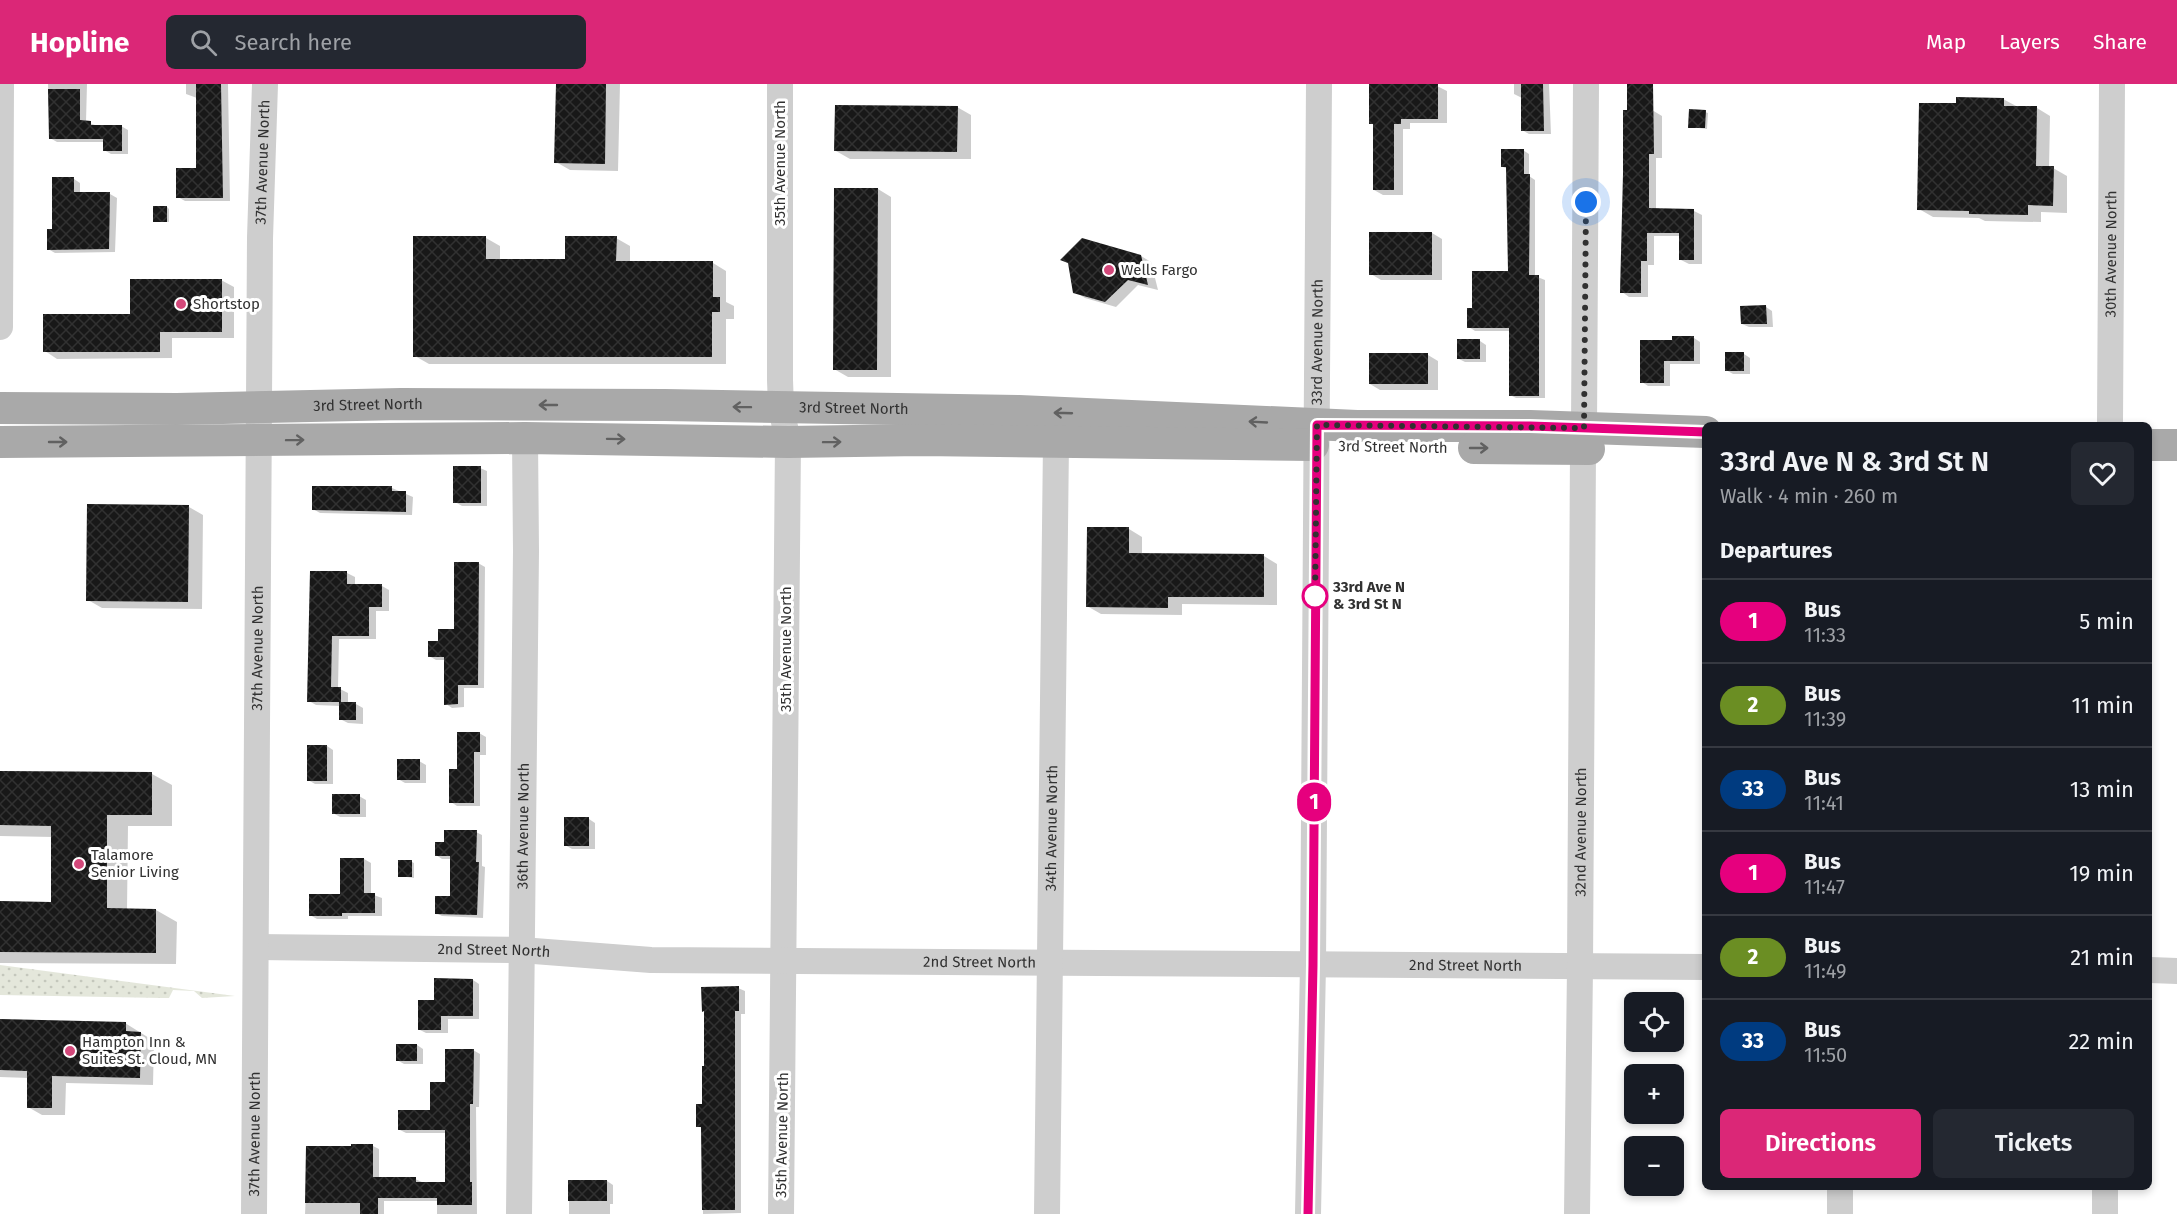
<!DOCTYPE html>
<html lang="en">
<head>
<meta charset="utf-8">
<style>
  :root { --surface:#171b24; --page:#242831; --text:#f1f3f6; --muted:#9ea1a6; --line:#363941; --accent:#db2777 }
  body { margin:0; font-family:"Fira Sans",sans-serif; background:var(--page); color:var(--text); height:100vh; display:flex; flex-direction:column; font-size:22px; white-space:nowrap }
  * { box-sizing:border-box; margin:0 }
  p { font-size:20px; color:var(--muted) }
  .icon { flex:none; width:33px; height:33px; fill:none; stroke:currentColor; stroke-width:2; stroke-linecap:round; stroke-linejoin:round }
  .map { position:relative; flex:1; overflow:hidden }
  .panel { position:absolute; left:1702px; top:338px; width:450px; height:768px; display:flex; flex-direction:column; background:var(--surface); border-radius:9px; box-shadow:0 3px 9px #0003 }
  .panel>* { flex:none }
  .badge { padding:0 12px; border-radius:20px; font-size:21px; line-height:39px }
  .buttons { position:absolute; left:1624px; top:908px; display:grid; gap:12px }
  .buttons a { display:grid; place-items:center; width:60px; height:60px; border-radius:9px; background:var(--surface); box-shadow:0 3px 9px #0003; font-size:30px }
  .you { position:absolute; width:30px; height:30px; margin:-15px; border:4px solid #fff; border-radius:50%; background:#1a73e8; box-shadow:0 0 0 9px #1a73e833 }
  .map>.badge { position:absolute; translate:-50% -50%; box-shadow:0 0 0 3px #fff }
  h2 { padding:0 18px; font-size:22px; line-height:54px }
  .round { display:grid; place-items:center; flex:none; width:63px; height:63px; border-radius:9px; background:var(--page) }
  .overview { display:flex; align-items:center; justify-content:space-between; height:102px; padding:0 18px }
  h1 { font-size:28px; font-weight:600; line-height:45px }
  .primary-button { display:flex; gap:12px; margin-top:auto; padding:12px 18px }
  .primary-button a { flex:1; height:69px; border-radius:9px; background:var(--accent); color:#fff; font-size:24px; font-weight:600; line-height:69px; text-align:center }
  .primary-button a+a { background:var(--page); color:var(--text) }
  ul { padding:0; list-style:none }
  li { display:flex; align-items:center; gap:18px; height:84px; padding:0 18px; border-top:2px solid var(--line) }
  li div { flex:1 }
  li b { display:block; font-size:22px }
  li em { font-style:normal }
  li .badge { min-width:66px; font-weight:700; text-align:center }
  header { display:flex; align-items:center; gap:36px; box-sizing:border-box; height:84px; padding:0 30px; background:var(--accent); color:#fff }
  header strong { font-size:28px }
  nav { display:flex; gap:33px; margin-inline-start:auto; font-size:21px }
  .search { width:420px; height:54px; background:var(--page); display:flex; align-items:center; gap:15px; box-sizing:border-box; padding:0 21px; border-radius:9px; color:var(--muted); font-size:22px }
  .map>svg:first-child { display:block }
  .grass { fill:url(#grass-dots) }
  .shadow { fill:#0003 }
  .building { fill:url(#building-cross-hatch) }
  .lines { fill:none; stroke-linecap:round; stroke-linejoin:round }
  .minor { stroke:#cecece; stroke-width:26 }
  .major { stroke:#a9a9a9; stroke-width:32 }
  .oneway { stroke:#616161 }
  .line-casing { stroke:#fff; stroke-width:14 }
  .line { stroke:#e6007e; stroke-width:9 }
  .walk { stroke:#313131; stroke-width:6; stroke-dasharray:0 10.8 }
  .poi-dot { fill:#d3487a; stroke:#fff; stroke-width:2 }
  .stop-dot { fill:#fff; stroke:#e6007e; stroke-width:3 }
  .labels { text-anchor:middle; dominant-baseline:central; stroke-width:6; stroke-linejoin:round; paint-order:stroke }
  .street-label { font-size:15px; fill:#313131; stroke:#fff }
  .poi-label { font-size:15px; fill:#313131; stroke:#fff; text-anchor:start }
  .stop-label { font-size:15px; font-weight:bold; fill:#313131; stroke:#fff; text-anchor:start }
</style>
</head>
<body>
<header>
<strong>Hopline</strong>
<div class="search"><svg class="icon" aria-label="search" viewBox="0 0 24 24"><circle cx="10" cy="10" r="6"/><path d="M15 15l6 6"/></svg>Search here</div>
<nav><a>Map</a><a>Layers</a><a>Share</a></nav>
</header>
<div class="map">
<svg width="2177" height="1130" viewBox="0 0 2177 1130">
  <defs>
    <pattern id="grass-dots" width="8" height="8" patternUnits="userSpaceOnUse" patternTransform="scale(1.5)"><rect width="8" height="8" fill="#e4e7db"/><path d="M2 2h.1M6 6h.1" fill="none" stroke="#c4c7bc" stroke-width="1.8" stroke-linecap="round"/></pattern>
    <pattern id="building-cross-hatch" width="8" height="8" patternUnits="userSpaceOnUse" patternTransform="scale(1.5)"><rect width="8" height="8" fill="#181818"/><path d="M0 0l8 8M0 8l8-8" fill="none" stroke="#313131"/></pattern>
  </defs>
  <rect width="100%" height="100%" fill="#fff"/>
  <path class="grass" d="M0,881l235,31 -33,2 -8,-7 -21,-1 -4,8h-7l-162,-3z"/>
  <path class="shadow" d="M48,0h39l-1,38 12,4h23l7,4v24h-17l-7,-4v-8h-47l-7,-4z
    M186,0h42l2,117h-45l-7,-4 19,-28v-71l-11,-4z
    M557,0h63l-2,87 -48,-1 -14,-8z
    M1371,0l66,2 10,5v32h-37v6h-7v66h-20l-9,-5v-65l-3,-2z
    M1514,0h35l2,50h-22l-7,-4v-32l-8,-4z
    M2003,15l15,8 19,1 13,8 -1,52h4l14,8v37l-26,-1v10l-56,-1 -6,-3 -46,-1 -14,-8z
    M957,23l14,8v44h-121l-14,-8z
    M1652,26l10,6v42h-6v51l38,2 8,4v49h-13l-8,-4v-24h-27v29h-6v32h-19l-7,-5z
    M1705,28l3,1 -1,16 -17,-2z
    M1523,66l6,4v22l6,4v96l10,4v118h-29l-6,-3v-64h-35l-6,-4 4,-18 36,-36 -1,-104 -5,-2z
    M74,95l6,4v11h30l7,4 -2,54 -60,1 -7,-4z
    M878,105l13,8v180h-43l-14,-8z
    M167,123l2,2v13l-14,-1z
    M1432,149l10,6v41h-61l-10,-6z
    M415,154h71l14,8v14h66l50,-22 14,8v17h83l13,8v31l8,4v13h-8v45h-297l-14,-8z
    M1141,172l10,6 7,28 -20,-5 -22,22 -31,-9 -10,-6 -6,-28 -7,-4z
    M221,196l13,7v51h-62v20l-115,1 -12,-8z
    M1766,223l6,4 1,16h-24l-7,-3z
    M1694,254l6,4v22h-30v22h-22l-6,-4 32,-41z
    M1480,257l6,4v17h-21l-6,-3z
    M1744,270l6,4v16h-17l-7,-4z
    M1428,271l10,6v29h-58l-10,-6z
    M480,384l7,3v35h-25l-7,-4z
    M313,404h79l21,9 -1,18 -92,-2 -7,-4z
    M189,423l14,8 -1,94 -100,-1 -14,-8z
    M1129,445l13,8v18l122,1 13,8v41l-95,-1v11l-81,-1 -14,-8z
    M478,479l7,4 -1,121h-20v19l-12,1 -6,-4 -1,-44h-9l-7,-4 11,-14 16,-11z
    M312,489h35l8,4v9h27l7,4v21h-13v28h-37l-1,49 10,5v11h8l7,4v16l-15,-1 -8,-4v-13l-24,-1 -7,-4z
    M479,649l7,4v18h-6v51h-23l-6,-4 7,-32z
    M327,662l6,4v34h-18l-7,-4z
    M419,677l7,4v18h-21l-7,-4z
    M0,689l152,1 20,11v41h-44l-1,84h29l21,12 -1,42 -176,-1v-60h52l1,-66 -53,-1z
    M359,712l7,4v17h-26l-7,-4z
    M589,735l6,4v26h-23l-7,-4z
    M476,748l6,3v31l3,1 -2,51 -41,-2 -6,-3 15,-15v-39h-9l-6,-4 10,-12z
    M341,775h23l7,4v31l11,4v18h-34v3h-31l-7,-4 31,-19z
    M412,778l2,1v15l-15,-2z
    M473,896l6,4v35h-31v14h-22l-6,-3 15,-29z
    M738,904l7,3v23h-4v199l-38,1 -1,-86 -4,-2 6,-21 1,-93 -2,-1z
    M0,937l125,2 29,18 -1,44 -87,-2 -1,32h-23l-14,-8 1,-29 -29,-1z
    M417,961l6,4v15h-19l-7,-4z
    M473,966l7,4 -1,53h-3l1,107h-40v-13h-53v13h-79l3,-66 65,-2 6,3v30h36l7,3 25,1v-50h-41l-6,-3 32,-19 15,-28z
    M569,1097h38l6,4v19h-3v10h-41z"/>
  <path class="building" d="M196,0h25l2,114h-47v-30h20z
    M556,0h50l-1,80 -51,-1z
    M1369,0h69v35h-37v5h-7v66h-21v-66h-4z
    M1521,0h22l1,47h-23z
    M1627,0h26l1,70h-5v54l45,1v51h-15v-27h-32v28h-6v32h-21l3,-119v-64h4z
    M48,5h32v31l11,1v4h31v26h-19v-12h-54z
    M1956,13l48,1v8h33l-1,60h18l-1,40 -25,-1v10l-59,-1v-3l-52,-1 2,-107h37z
    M835,21l123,1 -1,46 -123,-1z
    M1689,25l17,1 -1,18h-17z
    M1501,65h23v25h6l-1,101h10v121h-30v-68h-42v-20h5v-37h36l-2,-104h-5z
    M52,93h22v15h36l-1,57 -62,1v-21h5z
    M834,104h44l-1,182h-44z
    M153,122h14v16h-14z
    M1369,148h63v43h-63z
    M413,152h73v23h79v-23h52l-1,25h97v36h7v15h-8v45h-299z
    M1082,154l59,17 7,30 -20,-5 -23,22 -32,-9 -5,-30 -8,-3z
    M130,195h92v53h-62v20h-117v-38h87z
    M1766,221l1,19h-26l-1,-18z
    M1672,252h22v25h-30v22h-24v-43h32z
    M1457,255h23v20h-23z
    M1725,268h19v19h-19z
    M1369,269h59v31h-59z
    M453,382h28v37h-28z
    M312,402h80v5h14v21l-94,-2z
    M87,420l102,1 -1,97 -102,-1z
    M1087,443h42v26l135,1v43h-96v11l-82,-1z
    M454,478h25l-1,123h-20v19l-14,1v-48h-16v-16h10v-12h16z
    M310,487h37v13h35v23h-13v29h-37l-1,51h10v15h15v18h-17v-18h-32z
    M457,648h23v20h-6v51h-25v-34h8z
    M307,661h20v36h-20z
    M397,675h23v21h-23z
    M0,687l152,1v43h-45v93l49,1v44l-156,-1v-51l51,1v-76l-51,-1z
    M332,710h28v20h-28z
    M564,733h25v29h-25z
    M444,746h33l-1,32h3l-2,53 -42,-1v-18h15v-40h-15v-14h9z
    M340,774h24v35h11v20h-33v3h-33v-22h31z
    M398,776h14v17h-14z
    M434,894l39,1v37h-32v14h-23v-30h16z
    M739,902v25h-4v199h-33l-1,-83h-5v-23h6v-38h2v-55l-2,1 -1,-25z
    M0,935l126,3v9l15,1 -1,46 -88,-2v32h-25v-37l-27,-1z
    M396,960h21v17h-21z
    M445,965h29l-1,55h-3v78h2v23h-35v-7h-59v16h-18v-11h-55l1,-57h45v-2h22v33h43v5h29v-52h-47v-20h32v-28h15z
    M568,1096h39v21h-39z"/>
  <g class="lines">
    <g class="minor">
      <path d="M780,0v296l1,27 7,35 -7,772"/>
      <path d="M0,243l1,-243"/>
      <path id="s1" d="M2110,340l2,-340"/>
      <path d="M1584,344l2,-344"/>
      <path id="s2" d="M256,863l265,3 130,10 1055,7"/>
      <path d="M2150,886l27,1"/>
      <path id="s3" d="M254,1130l6,-976 5,-154"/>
      <path id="s4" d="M519,1130l7,-663 -1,-113"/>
      <path id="s5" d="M1047,1130l9,-772"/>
      <path id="s6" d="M1308,1130l5,-249 6,-881"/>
      <path id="s7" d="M1577,1130l3,-247 3,-518"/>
      <path d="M1840,1130v-28"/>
      <path d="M2105,1130v-28"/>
    </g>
    <g class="major">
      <path id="s8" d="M0,324l177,1 224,-5 264,1 354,6 338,15h173l176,6"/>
      <path d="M0,358l525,-4 263,4 133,-2 392,5"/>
      <path d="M2150,361h27"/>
      <path d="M1474,364l115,1"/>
    </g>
  </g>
  <defs><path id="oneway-shaft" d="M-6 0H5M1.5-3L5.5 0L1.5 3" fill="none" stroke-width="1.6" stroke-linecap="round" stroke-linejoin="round" transform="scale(1.5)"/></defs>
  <g class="oneway">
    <use href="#oneway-shaft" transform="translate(548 321) rotate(-180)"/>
    <use href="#oneway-shaft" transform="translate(742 323) rotate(-179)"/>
    <use href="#oneway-shaft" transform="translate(1063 329) rotate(-178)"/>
    <use href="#oneway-shaft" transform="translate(1258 338) rotate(-177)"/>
    <use href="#oneway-shaft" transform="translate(616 355) rotate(1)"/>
    <use href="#oneway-shaft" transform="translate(295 356) rotate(-1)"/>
    <use href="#oneway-shaft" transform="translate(58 358)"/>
    <use href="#oneway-shaft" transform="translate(832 358) rotate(-1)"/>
    <use href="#oneway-shaft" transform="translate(1479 364)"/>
  </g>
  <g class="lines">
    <g class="line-casing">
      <path id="line" d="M1308,1130l5,-249 4,-540 213,1 176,6"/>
    </g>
    <use href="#line" class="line"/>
    <path class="walk" d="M1315,512v7l2,-178 267,3 2,-226"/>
  </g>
  <g class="poi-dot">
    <circle cx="1109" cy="186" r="6"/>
    <circle cx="181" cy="220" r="6"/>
    <circle cx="79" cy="780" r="6"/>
    <circle cx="70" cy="967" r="6"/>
  </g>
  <circle class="stop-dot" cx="1315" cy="512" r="12"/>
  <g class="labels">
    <g class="street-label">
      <text stroke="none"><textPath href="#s3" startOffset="1052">37th Avenue North</textPath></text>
      <text transform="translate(780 79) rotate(-90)">35th Avenue North</text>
      <text stroke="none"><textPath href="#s1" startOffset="170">30th Avenue North</textPath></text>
      <text stroke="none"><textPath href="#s6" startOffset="872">33rd Avenue North</textPath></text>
      <text stroke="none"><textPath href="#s8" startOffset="368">3rd Street North</textPath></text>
      <text stroke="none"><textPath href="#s8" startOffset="854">3rd Street North</textPath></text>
      <text transform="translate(1393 363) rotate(1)">3rd Street North</text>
      <text stroke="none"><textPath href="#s3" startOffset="566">37th Avenue North</textPath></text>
      <text transform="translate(786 565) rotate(-90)">35th Avenue North</text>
      <text stroke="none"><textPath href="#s4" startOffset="388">36th Avenue North</textPath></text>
      <text stroke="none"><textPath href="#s5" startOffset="386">34th Avenue North</textPath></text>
      <text stroke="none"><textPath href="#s7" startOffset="382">32nd Avenue North</textPath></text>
      <text stroke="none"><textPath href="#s2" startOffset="238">2nd Street North</textPath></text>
      <text stroke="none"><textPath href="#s2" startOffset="724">2nd Street North</textPath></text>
      <text stroke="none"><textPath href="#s2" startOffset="1210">2nd Street North</textPath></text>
      <text stroke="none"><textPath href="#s3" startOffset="80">37th Avenue North</textPath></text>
      <text transform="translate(782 1051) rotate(-89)">35th Avenue North</text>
    </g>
    <g class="poi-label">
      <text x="1121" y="186">Wells Fargo</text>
      <text x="193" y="220">Shortstop</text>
      <text x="91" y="771">Talamore<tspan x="91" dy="17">Senior Living</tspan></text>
      <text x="82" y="958">Hampton Inn &amp;<tspan x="82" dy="17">Suites St. Cloud, MN</tspan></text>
    </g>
    <g class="stop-label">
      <text x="1333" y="503">33rd Ave N<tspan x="1333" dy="17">&amp; 3rd St N</tspan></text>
    </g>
  </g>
</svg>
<div class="buttons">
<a><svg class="icon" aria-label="locate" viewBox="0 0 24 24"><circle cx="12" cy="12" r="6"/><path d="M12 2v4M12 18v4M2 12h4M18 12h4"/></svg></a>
<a>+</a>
<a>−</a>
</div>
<div class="you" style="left:1586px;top:118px"></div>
<b class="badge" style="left:1314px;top:718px;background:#e6007e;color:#fff">1</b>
<section class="panel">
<div class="overview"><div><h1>33rd Ave N &amp; 3rd St N</h1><p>Walk · 4 min · 260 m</p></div><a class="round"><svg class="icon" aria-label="heart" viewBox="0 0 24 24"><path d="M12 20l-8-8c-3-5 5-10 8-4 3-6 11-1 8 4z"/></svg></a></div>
<h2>Departures</h2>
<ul>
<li><span class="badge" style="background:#e6007e;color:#fff">1</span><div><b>Bus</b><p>11:33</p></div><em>5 min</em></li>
<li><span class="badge" style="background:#6b8e23;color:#fff">2</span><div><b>Bus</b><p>11:39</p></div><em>11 min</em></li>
<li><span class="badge" style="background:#003b80;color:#fff">33</span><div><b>Bus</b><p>11:41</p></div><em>13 min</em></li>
<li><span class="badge" style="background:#e6007e;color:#fff">1</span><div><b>Bus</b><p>11:47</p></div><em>19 min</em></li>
<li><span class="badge" style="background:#6b8e23;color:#fff">2</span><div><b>Bus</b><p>11:49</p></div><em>21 min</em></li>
<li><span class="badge" style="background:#003b80;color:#fff">33</span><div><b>Bus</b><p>11:50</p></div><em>22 min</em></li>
</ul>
<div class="primary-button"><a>Directions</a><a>Tickets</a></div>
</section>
</div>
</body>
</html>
